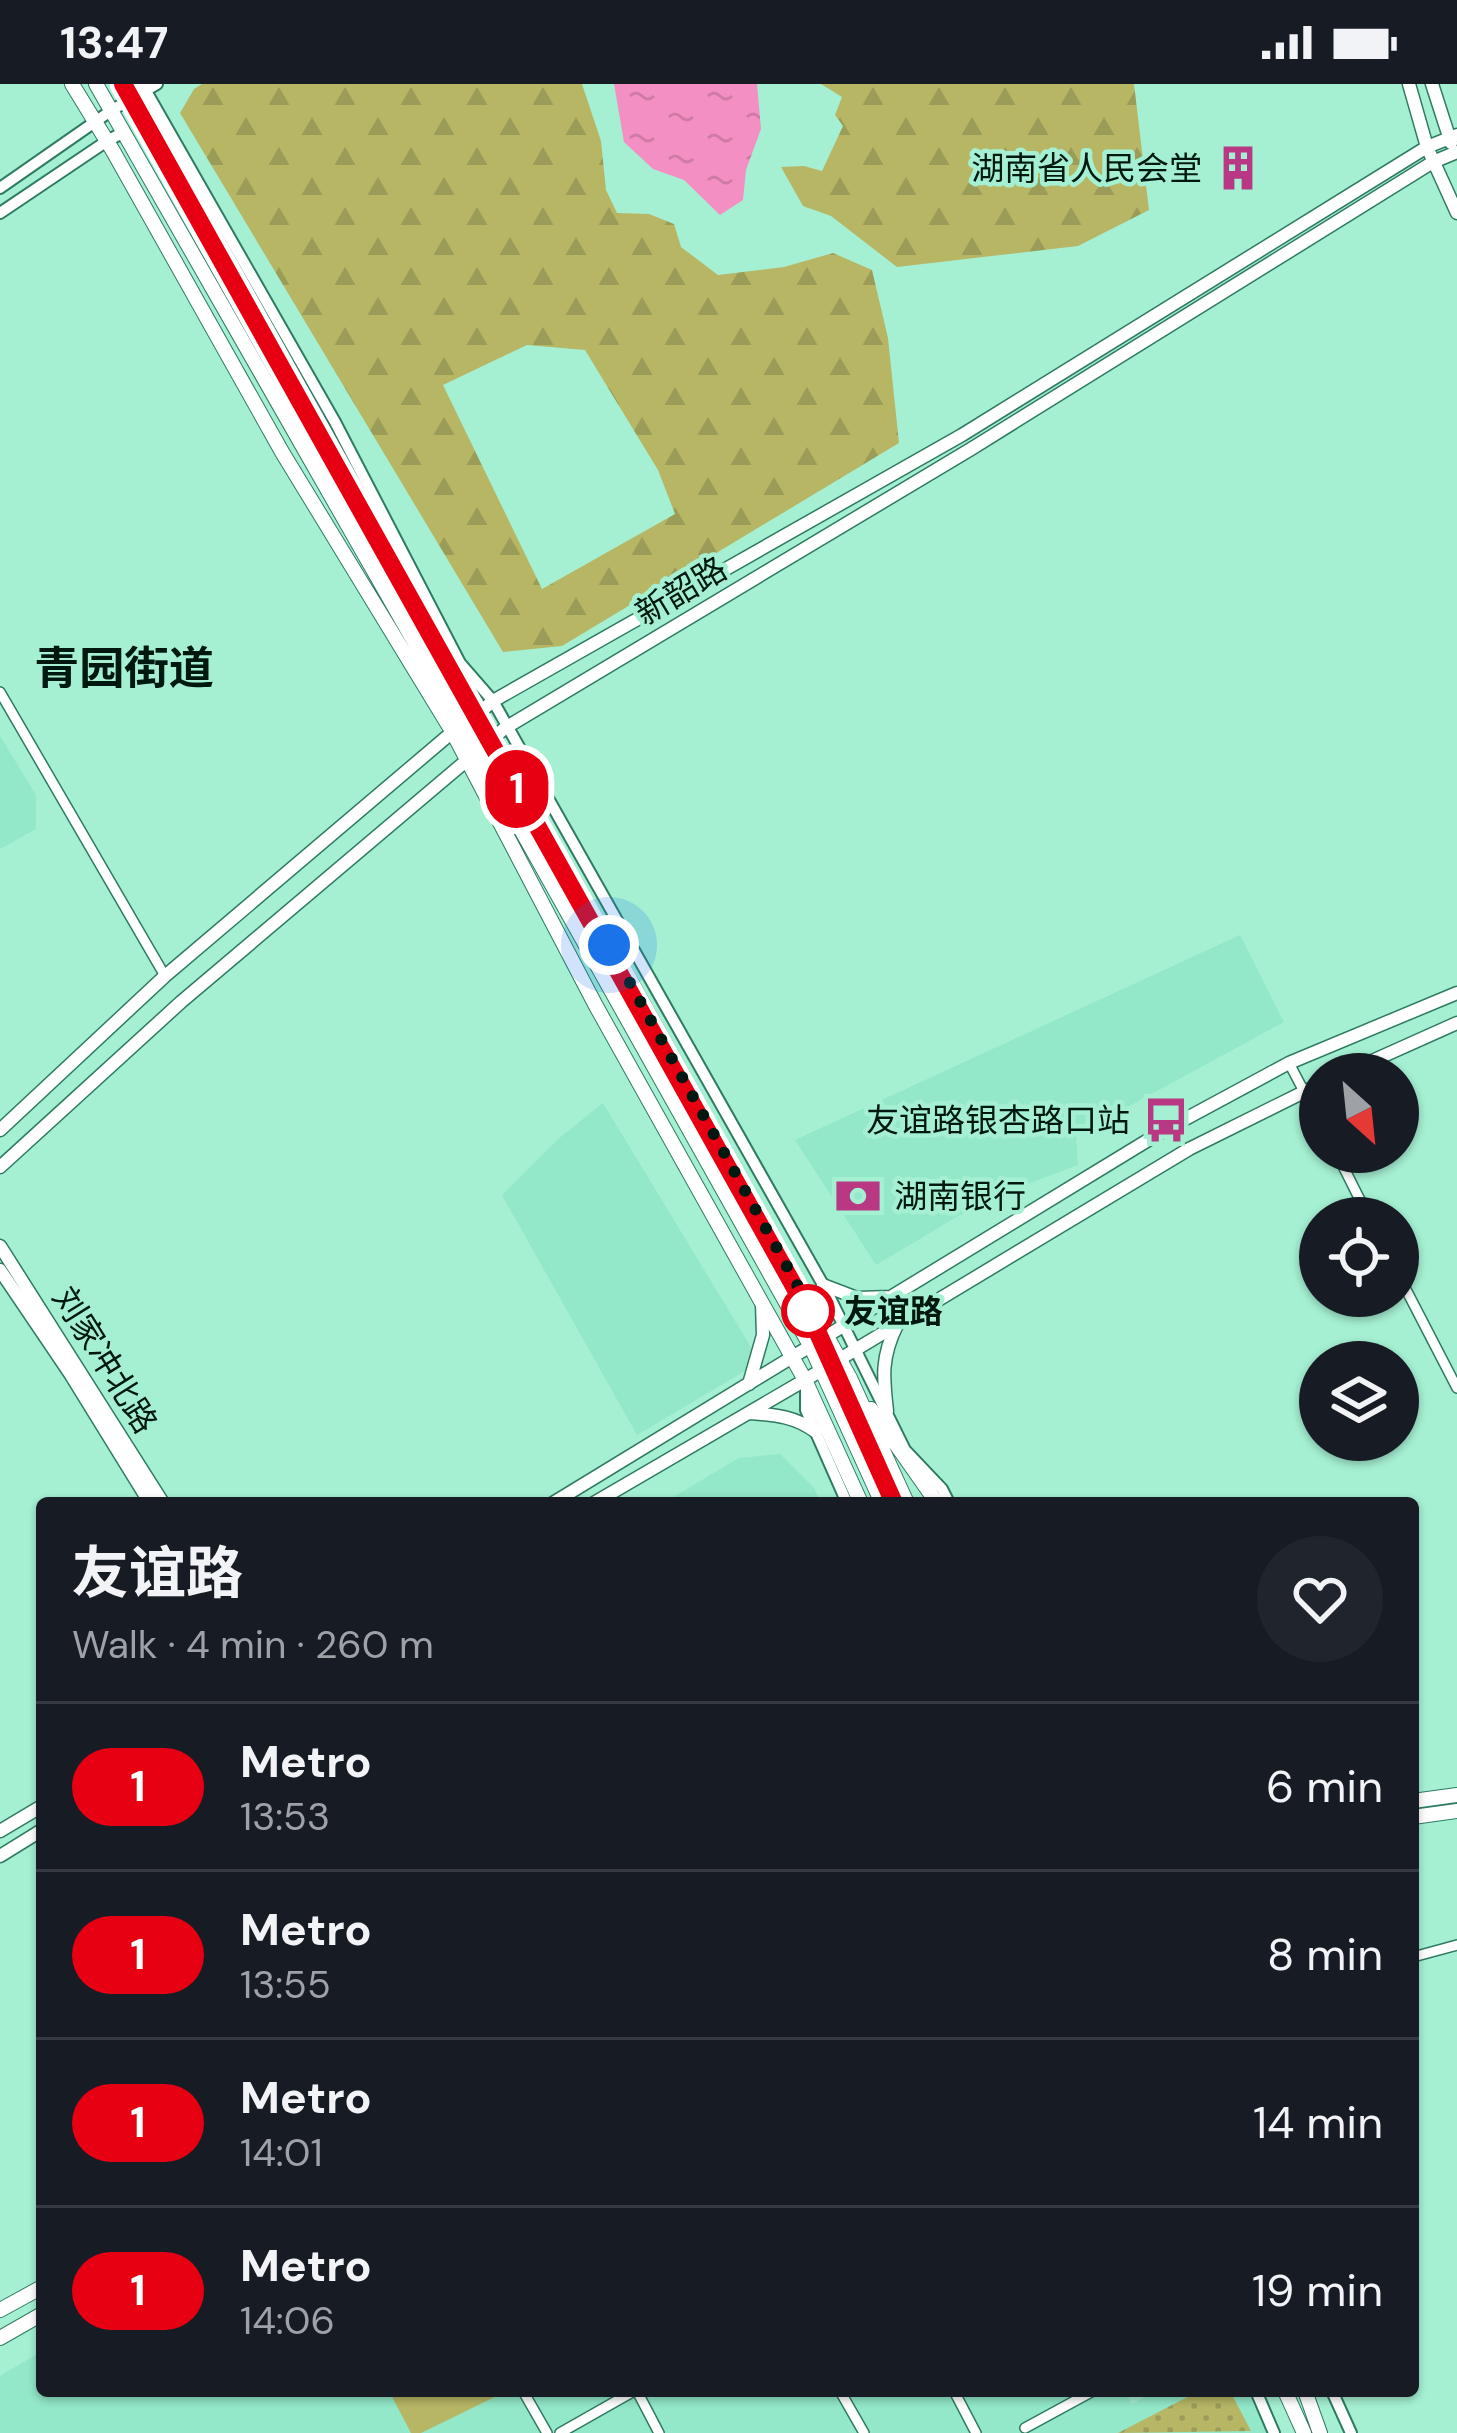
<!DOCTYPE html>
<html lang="en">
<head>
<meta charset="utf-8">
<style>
  :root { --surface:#171b24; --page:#20242c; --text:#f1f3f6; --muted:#9ea1a6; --line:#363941 }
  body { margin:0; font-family:"DM Sans","Noto Sans SC",sans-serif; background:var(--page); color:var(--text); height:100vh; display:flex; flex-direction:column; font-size:45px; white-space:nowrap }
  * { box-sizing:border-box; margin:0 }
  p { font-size:39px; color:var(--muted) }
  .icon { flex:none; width:66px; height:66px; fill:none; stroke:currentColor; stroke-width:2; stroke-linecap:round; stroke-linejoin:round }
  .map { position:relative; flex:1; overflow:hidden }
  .details { position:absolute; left:36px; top:1413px; width:1383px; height:900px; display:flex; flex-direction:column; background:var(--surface); border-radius:12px; box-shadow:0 3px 9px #0004 }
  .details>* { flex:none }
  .badge { padding:0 24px; border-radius:39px; font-size:42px; line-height:78px }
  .needle { width:78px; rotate:153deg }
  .buttons { position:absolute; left:1299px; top:969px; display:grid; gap:24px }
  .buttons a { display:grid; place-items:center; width:120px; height:120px; border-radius:50%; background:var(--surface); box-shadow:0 3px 9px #0004; font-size:60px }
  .you { position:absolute; width:60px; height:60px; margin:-30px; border:9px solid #fff; border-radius:50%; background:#1a73e8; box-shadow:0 0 0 18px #1a73e833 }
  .map>.badge { position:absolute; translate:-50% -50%; box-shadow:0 0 0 6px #fff }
  .round { display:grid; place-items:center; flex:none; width:126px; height:126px; border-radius:63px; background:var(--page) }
  .head { display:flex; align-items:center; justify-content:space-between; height:204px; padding:0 36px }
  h1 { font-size:57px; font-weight:700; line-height:90px }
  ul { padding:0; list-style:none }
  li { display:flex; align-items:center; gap:36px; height:168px; padding:0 36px; border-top:3px solid var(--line) }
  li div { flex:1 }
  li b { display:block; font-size:45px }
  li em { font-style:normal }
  li .badge { min-width:132px; font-weight:700; text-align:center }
  .status { display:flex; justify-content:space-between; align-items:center; height:84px; padding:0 60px; background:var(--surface); direction:ltr }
  .status svg { height:33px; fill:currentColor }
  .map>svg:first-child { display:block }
  .built { fill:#92e8c8 }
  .grass { fill:url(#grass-dots) }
  .forest { fill:url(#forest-firs); fill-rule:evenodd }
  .pitch { fill:#b6b665 }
  .water { fill:url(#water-ripples) }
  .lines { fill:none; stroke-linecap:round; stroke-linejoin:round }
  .minor-casing { stroke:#2f7b62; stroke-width:12 }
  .tertiary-casing { stroke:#2f7b62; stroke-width:14 }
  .secondary-casing { stroke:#2f7b62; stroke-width:15 }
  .primary-casing { stroke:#2f7b62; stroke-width:16 }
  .minor { stroke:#fff; stroke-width:9 }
  .tertiary { stroke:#fff; stroke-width:10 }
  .secondary { stroke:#fff; stroke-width:12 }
  .primary { stroke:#fff; stroke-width:14 }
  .line-casing { stroke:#fff; stroke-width:27 }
  .line { stroke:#e60012; stroke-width:18 }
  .walk { stroke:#001910; stroke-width:12; stroke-dasharray:0 21.6 }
  .stop-dot { fill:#fff; stroke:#e60012; stroke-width:6 }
  .labels { text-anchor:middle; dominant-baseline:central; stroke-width:9; stroke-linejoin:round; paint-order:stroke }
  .poi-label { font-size:33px; fill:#001910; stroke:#a5f0d3; text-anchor:end }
  .street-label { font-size:33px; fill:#001910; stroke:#a5f0d3 }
  .stop-label { font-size:33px; font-weight:bold; fill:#001910; stroke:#a5f0d3; text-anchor:start }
  .district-label { font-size:45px; font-weight:bold; fill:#001910; stroke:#a5f0d3 }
</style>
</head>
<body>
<div class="status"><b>13:47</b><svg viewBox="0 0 49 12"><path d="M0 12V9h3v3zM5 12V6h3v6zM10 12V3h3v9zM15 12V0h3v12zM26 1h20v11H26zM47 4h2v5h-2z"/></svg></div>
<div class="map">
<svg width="1457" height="2349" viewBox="0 0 1457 2349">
  <defs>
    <pattern id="grass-dots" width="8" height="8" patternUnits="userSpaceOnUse" patternTransform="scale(3)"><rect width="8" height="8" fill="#b6b665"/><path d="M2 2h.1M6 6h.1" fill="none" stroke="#9b9c57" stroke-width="1.8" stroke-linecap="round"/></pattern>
    <pattern id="forest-firs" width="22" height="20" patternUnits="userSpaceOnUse" patternTransform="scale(3)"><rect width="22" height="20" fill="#b6b665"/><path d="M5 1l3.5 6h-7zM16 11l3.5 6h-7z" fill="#9b9c57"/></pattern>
    <pattern id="water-ripples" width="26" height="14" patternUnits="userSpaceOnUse" patternTransform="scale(3)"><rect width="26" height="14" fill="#f38fc2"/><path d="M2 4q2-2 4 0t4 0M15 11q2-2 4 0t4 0" fill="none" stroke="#cf7ba6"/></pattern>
  </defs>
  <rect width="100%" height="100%" fill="#a5f0d3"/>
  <path class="built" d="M0,652l36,59v34l-36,20z
    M1240,851l44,87 -208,113 2,30 -91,34 -111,66 -81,-125z
    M603,1019l157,259 -123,73 -135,-240 56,-56z
    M780,1370l34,34 7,15h-158l76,-45z
    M42,2267v40h1082l8,13 24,-13h94l19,42h-1269v-57z"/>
  <path class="grass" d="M1199,2307h31l21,40 -133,2z"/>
  <path class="forest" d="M202,0h380l19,57 5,49 11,23 32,1 25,10 7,23 37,28 66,-8 49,-14 39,17 16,68 11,105 -337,203 -59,6 -323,-539 14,-24zM527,261l58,5 73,120 17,44 -133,75 -99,-204z
    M821,0h313l15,126 -71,36 -181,21 -66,-51 -28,-10 -22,-39 23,-1 18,5 21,-45 -8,-11 7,-18z"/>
  <path class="pitch" d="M389,2307h116v1l-84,41h-10z"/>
  <path class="water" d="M614,0h143l4,45 -15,41 -3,30 -23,15 -36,-35 -31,-11 -29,-27z"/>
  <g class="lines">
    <g class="minor-casing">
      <path id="minor" d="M0,608l165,284
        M1289,979l31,59
        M1336,1068l33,66
        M1398,1190l59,114
        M1413,1873l44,-12
        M523,2307l24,42
        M637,2307l22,42
        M840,2307l24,42
        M954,2307l22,42
        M1025,2344l68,-37
        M560,2349l74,-42"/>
    </g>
    <g class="tertiary-casing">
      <path id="tertiary" d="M142,0l193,338 125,241 33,38 333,589 79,160 37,39 7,14
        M0,104l112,-78 45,-26
        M0,129l107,-72 17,-9
        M806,1305v21l41,93
        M1256,2307l18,42
        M1332,2307l19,42"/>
    </g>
    <g class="secondary-casing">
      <path id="secondary" d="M1409,0l18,63 30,66
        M1432,0l19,59
        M473,634l20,-17 469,-266 465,-288 30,-12
        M1343,990l114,-51
        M0,1046l165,-154 291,-247
        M0,1083l181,-165 324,-274 466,-279 462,-287 24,-10
        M0,1162l163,257
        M0,1186l71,105 79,128
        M823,1201l34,13 33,-1
        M749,1300l14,-49 -1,-31
        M887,1327c-4,-34 -6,-54 10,-86
        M750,1329c25,2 45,3 66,19
        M553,1419l610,-372 126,-68 168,-70
        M594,1419l211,-123 384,-231 131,-65
        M0,1747l42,-25
        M0,1772l42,-26"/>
    </g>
    <g class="primary-casing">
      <path id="primary" d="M72,0l41,67 169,301 170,279 144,275 209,374 56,123
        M96,0l405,710 310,553 71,156
        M120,0l29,45 341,611 143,246 217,392 57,125
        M871,1325l66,94
        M1413,1717l44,-6
        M1413,1733l44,-6
        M0,2226l42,-23
        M0,2254l42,-24
        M1285,2307l19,42
        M1305,2307l15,42"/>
    </g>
    <use href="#minor" class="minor"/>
    <use href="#tertiary" class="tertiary"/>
    <use href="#secondary" class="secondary"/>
    <use href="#primary" class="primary"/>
  </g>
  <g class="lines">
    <g class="line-casing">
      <path id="line" d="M123,0l686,1229 85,190"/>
    </g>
    <use href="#line" class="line"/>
    <path class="walk" d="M609,861l196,354 3,12"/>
  </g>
  <defs>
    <g id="building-bare" transform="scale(3.6)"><path d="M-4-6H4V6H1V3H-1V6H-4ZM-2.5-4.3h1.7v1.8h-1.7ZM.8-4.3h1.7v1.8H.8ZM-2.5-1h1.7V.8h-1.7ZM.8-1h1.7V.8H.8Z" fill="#b83883" stroke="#a5f0d3" stroke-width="2.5" paint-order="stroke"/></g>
    <g id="bus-bare" transform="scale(3.6)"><path d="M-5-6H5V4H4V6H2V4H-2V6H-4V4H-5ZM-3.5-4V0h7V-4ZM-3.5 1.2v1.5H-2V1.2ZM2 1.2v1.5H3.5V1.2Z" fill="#b83883" stroke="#a5f0d3" stroke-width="2.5" paint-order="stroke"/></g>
    <g id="bank-bare" transform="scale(3.6)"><path d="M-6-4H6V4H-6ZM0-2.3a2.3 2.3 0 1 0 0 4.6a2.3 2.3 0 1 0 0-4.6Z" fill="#b83883" stroke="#a5f0d3" stroke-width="2.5" paint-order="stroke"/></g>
  </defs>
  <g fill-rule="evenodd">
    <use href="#building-bare" x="1238" y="84"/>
    <use href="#bus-bare" x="1166" y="1036"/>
    <use href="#bank-bare" x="858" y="1112"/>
  </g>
  <circle class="stop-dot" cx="808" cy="1227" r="24"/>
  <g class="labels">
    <g class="poi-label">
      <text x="1202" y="84">湖南省人民会堂</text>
      <text x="1130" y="1036">友谊路银杏路口站</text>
      <text x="894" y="1112" text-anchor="start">湖南银行</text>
    </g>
    <g class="street-label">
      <text transform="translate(681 507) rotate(-31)">新韶路</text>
      <text transform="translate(105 1276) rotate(58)">刘家冲北路</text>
    </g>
    <g class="stop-label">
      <text x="844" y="1227">友谊路</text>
    </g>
    <g class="district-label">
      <text x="124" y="584">青园街道</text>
    </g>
  </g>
</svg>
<div class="buttons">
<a><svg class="needle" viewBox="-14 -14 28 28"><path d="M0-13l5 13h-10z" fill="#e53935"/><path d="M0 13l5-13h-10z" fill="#9ea1a6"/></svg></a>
<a><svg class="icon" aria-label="locate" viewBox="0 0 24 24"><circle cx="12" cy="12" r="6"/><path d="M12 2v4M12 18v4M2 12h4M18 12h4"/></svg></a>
<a><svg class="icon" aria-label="layers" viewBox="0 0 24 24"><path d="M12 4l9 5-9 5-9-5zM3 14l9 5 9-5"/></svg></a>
</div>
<div class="you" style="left:609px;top:861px"></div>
<b class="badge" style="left:517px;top:705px;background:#e60012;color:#fff">1</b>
<section class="details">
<div class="head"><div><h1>友谊路</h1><p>Walk · 4 min · 260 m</p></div><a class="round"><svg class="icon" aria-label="heart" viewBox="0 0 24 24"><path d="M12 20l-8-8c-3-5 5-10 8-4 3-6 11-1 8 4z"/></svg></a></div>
<ul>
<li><span class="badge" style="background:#e60012;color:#fff">1</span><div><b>Metro</b><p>13:53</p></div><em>6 min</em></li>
<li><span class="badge" style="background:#e60012;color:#fff">1</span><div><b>Metro</b><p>13:55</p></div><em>8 min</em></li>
<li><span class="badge" style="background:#e60012;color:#fff">1</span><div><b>Metro</b><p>14:01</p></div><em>14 min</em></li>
<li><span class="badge" style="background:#e60012;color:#fff">1</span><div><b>Metro</b><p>14:06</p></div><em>19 min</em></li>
</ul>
</section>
</div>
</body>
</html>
